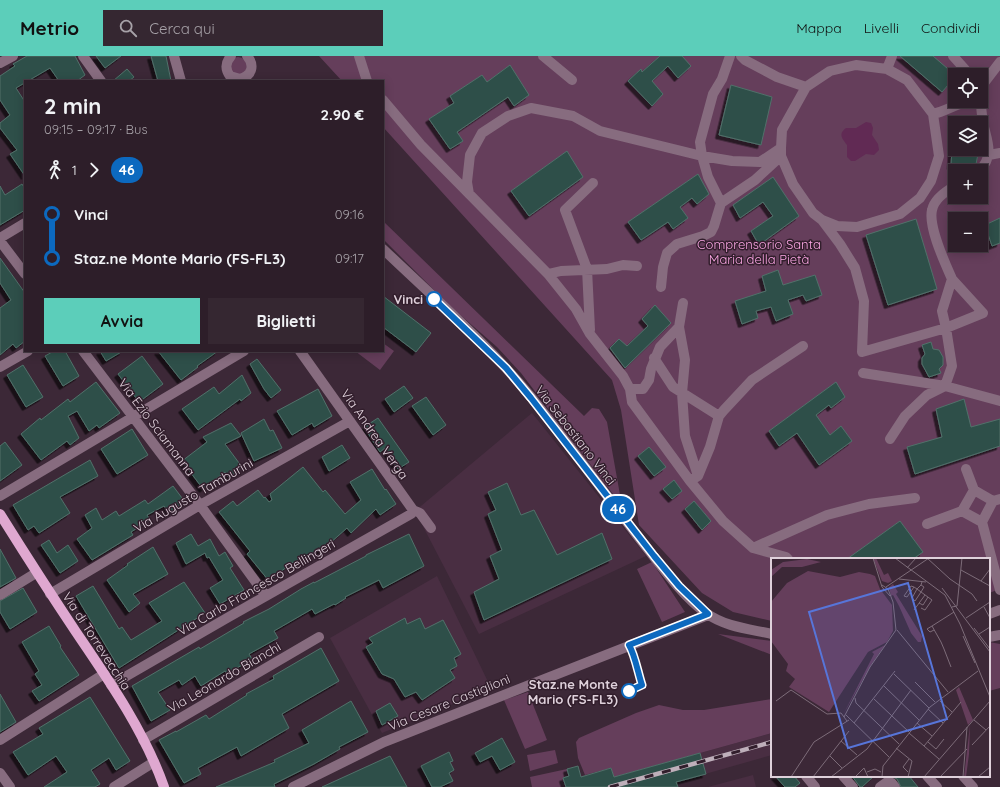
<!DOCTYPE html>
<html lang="it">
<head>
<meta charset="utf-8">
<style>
  :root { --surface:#2d1e29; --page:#352731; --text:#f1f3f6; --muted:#a7a2a8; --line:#483c46; --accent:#5cceba }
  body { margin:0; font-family:Quicksand,sans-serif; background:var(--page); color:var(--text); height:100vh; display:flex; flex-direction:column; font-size:15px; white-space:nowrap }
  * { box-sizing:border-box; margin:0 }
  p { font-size:13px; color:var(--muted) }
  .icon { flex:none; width:22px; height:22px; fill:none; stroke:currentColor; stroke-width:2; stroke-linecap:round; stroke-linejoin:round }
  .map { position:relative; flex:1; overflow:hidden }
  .details { position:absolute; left:24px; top:24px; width:360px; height:272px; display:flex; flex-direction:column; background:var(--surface); border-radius:0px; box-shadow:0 2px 10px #0003,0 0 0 1px var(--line) }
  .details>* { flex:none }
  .badge { padding:0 8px; border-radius:13px; font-size:14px; line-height:26px }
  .controls { position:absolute; left:948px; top:12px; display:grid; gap:8px }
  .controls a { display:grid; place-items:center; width:40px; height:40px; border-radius:0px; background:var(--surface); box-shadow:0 2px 10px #0003,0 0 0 1px var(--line); font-size:20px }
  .map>.badge { position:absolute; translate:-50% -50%; box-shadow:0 0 0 2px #fff }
  .legs { display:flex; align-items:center; gap:6px; height:44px; padding:0 20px; font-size:13px }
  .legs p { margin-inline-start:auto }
  .head { display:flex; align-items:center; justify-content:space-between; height:68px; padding:0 20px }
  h1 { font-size:22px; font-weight:700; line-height:30px }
  .button { display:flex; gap:8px; margin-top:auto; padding:8px 20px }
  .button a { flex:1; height:46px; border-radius:0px; background:var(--accent); color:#111; font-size:16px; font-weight:700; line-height:46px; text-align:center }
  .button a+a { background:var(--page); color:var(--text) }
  ul { padding:0 20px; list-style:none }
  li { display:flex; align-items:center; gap:14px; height:44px; font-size:15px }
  li i { display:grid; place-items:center; width:6px; height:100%; margin:0 5px; background:currentColor }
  li i::after { content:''; width:10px; height:10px; margin:-5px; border:3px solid; border-radius:50%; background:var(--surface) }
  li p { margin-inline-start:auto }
  li:first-child i { background:linear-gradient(#0000 50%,currentColor 0) }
  li:last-child i { background:linear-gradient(currentColor 50%,#0000 0) }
  header { display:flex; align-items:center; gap:24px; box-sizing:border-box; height:56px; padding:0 20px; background:var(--accent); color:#111 }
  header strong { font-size:19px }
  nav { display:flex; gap:22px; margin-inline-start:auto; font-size:14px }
  .search { width:280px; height:36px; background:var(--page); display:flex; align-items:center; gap:10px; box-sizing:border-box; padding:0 14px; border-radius:0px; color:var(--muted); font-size:15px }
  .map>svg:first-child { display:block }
  .built { fill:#492e42 }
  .green { fill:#653e5b; fill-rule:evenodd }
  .water { fill:#612a54 }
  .building { fill:#2f4f49; stroke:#50716a; filter:url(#shadow) }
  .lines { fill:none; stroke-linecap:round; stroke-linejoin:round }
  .minor { stroke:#876c7f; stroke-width:10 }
  .major { stroke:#dfa8d0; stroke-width:10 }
  .rail-casing { stroke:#beafba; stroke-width:4.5 }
  .rail { stroke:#321e2c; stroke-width:3; stroke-dasharray:9; stroke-linecap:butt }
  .line-1-casing { stroke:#fff; stroke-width:9 }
  .line-1 { stroke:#0c69bf; stroke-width:6 }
  .stop-1-dot { fill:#fff; stroke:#0c69bf; stroke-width:2 }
  .labels { text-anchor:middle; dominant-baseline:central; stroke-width:3; stroke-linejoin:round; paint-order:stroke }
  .park-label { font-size:13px; fill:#fca7e5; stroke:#321e2c }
  .stop-label { font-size:13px; font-weight:bold; fill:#dfd1db; stroke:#321e2c; text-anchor:end }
  .street-label { font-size:13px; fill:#dfd1db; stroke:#321e2c }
  .inset-road { fill:none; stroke:#7d6c79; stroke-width:1 }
  .view { fill:#5775d9; fill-opacity:0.15; stroke:#5775d9; stroke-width:2 }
  .inset-edge { fill:none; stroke:#dfd1db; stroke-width:2 }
</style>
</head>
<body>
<header>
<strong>Metrio</strong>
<div class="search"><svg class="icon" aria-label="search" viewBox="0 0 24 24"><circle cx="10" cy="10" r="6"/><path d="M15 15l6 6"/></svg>Cerca qui</div>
<nav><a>Mappa</a><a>Livelli</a><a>Condividi</a></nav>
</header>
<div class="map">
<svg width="1000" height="731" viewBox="0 0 1000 731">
  <defs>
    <filter id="shadow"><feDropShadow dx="-3.5" dy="3.5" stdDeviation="0" flood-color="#0009"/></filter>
  </defs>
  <rect width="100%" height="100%" fill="#3c2837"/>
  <path class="built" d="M532,357l114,143 -167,78 -64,-123z
    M437,520l54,112 -109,45 -52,-95z
    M772,677v22l-95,27 1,5h-112l-3,-9 4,-9 11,-3 3,10 30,-8 3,9z
    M753,719l3,12h-48z"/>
  <path class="green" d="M319,0h681v533l-11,4v-34h-217v62l-39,-9 -31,-19 -63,-68 -18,-115 -9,-30 -229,-253v-46h-41zM955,19h26v26h-26zM955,67h26v26h-26zM955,115h26v26h-26zM955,163h26v26h-26z
    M229 10a9 9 0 1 1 18 0a9 9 0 1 1-18 0Z
    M383,165l201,195 8,-8 7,1 8,13 15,84 -101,-133 -24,-26 -47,-41 -67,-67z
    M383,287l11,8 -14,19 -25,-19h28z
    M652,506l33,50 -23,10 -25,-53z
    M718,578l54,7v14z
    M989,586l11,2v44l-11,3z
    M528,636l19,48 -22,9 -21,-49z
    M772,643v34l-158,44 -3,-9 -26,7 -7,-17 -2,-16 3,-4 57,-25 23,-8 24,5h21z
    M555,694l3,13 -28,8 -3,-16z
    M567,713l2,7 -6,2 3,9h-34l-2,-10z"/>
  <path class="water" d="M866,66l5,1 2,5 -1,7 6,9 1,6 -5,5 -8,-1 -11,7h-4l-4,-4v-12c-5,-7 -9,-11 -1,-17h10z"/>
  <path class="building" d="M27,0h48l10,19 -8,6h-18l-9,-13 -34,20 9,14v74l-15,-22 7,-4 -17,-22v-5l10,-8 -10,-15v-24l15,-10 -2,-2z
    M96,0h25l-16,12z
    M151,0h15l5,25h-13z
    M660,0h22l9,10 -13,12 -10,-12 -16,15 11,13 -11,12 -24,-25 13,-12 1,3z
    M900,0h33l22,19v2l-13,15z
    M510,9l19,30 -15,11 -6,-9 -51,35 6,9 -13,8 -21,-30 25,-16 -4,-7 32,-21 5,7z
    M127,13l7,8 -5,4h-16z
    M731,29l41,12 -11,48 -42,-10z
    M952,93h27l-3,15 -1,2h-24z
    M567,95l16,26 -54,39 -18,-25z
    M698,118l11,20 -12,10 -5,-6 -12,9 8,11 -15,11 -5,-7 -27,18 -13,-18z
    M773,121l26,39 -40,29 -8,-14 22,-15 -10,-14 -23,16 -7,-13z
    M22,128l3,5v21l-25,15v-39l5,9z
    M1000,162v25l-8,3 -7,-21z
    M916,163l21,70 -49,16 -22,-70z
    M0,202l25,35v48l-9,7 -3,-4 -13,11v-47l11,-8 -11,-17z
    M778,214l5,15 32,-10 7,20 -16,6 -3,-6 -15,5 5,14 -17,7 -5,-14 -15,4 2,7 -16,6 -7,-23 31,-10 -4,-15z
    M383,240l48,37 -15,19 -33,-25z
    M655,249l16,18 -46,45 -15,-20 9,-9 8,7 21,-20 -6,-7z
    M931,286l2,7 6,1 4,7v8l-4,4 2,4 -12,4 -7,-13v-6l3,-4 -3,-9z
    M54,295h11l14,25 -16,10 -18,-30z
    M100,295h23l-17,10z
    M158,295h60l-21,15 1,1 -17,13z
    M142,300l21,28 -24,18 -21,-28z
    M257,303l24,31 -10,8 -7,-9 -14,-25z
    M23,309l20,32 -17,10 -19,-32z
    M242,319l9,18 -10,8 -1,-2 -42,31 -16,-21 32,-22 5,7z
    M96,326l24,31 -21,15 -2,-3 -8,6 -12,-20 -9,5 11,22 -9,7 -3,-4 -26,19 -20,-26 19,-16 1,2 27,-21 2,3z
    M836,326l9,15 -14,11 -2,-3 -13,10 14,20 11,-9 11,15 -33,24 -22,-32 -18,13 -10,-15z
    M404,330l9,12 -19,14 -9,-13z
    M318,333l14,27 -18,11 -2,-4 -20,12 -15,-24z
    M426,341l20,28 -13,10 -21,-29z
    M964,343l7,28 29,-8v27l-85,28 -8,-27 35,-10 -6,-28z
    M378,362l31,44 -11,7 -13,-21 -5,4 -16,-25z
    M264,363l6,12 3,-1 9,18 -28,13 -13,-28z
    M231,367l10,13 -16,8 17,23 -13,11 -4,-6 -22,17 -21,-28 25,-19 -4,-5z
    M132,373l16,26 -31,19 -16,-25z
    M5,386l17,23 -22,16v-35z
    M342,389l8,13 -21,13 -7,-14z
    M649,391l17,20 -12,9 -16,-20z
    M90,404l8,16 -38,21 10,16 -31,20 -5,-7 -6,4 -15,-25z
    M303,411l20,25 2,-2 20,24 16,-14 -11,-18 22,-13 13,21 1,-1 10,15 -16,11 -4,-6 -25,24 -4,-5 -27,24 -2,-3 -21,17 -4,-4 -24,19 -22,-27 3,-3 -31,-39 14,-11 4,5 21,-16 6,8 1,-1 4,5 3,-2 -2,-6z
    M674,424l8,11 -10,8 -9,-10z
    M507,427l14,32 13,-5 23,45 45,-22 10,26 -128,61 -10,-28 25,-13 -9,-23 12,-6 -14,-36 8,-4 -8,-18z
    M173,430l12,16 -16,11 -5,-7 -17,9 3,5 -19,12 2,3 -41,25 -15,-21 15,-11 -7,-13 11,-7 6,12 14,-9 3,5 26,-16 3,4z
    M694,445l17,20 -9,9 -17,-21z
    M900,465l23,31 -10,7h-66z
    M191,478l7,12 12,-7 9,17 6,-4 8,14 -3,2 14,22 -24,14 -10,-16 13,-8 -14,-23 -2,1 -2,-5 -19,11 -10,-21z
    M409,478l15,32 -41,22 -4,-8 -34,17 1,1 -11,7 -1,-1 -19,10 -3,-5 -38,22 4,7 -29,16 3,5 -25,15 -2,-3 -24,15 -6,-10 -13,9 -3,-5 -21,12 12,18 -19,11 -19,-35 67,-39 1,2 44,-26 -1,-1 26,-13 32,-20 13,-7v1l52,-27v-1z
    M49,484l8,13 11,-8 10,16 -18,12 -19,-28z
    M153,491l15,27 -35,20 7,9 -11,9 -22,-32 21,-15 -1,-1z
    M0,493l16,29 -16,9z
    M184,526l21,31 -86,55 -43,-72 17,-10 26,43 3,-2 9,13 31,-19 -13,-18z
    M23,532l14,24 -27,17 -10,-17v-11z
    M405,562l2,6 13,-6 5,11 18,-9 18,34 -7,4 3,8 -7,4 5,8 -33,22 -6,-8 -11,5 -11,-18 -12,-5 -16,-27 7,-4 -4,-5z
    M49,570l12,20 -1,1 19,28 -40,26 -7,-10 10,-6 -7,-11 4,-3 -17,-29z
    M321,592l18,33 -57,33 7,14 -48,28 -4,-9 -39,21 3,6 -17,9 -25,-43 17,-9v1l30,-17 3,4 38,-24 -1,-1 28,-15 -1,-3z
    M0,638l16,28 -16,10z
    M90,641l40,64 -14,9 -7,-12 -18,12 9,14 -5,3h-51l23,-15 -11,-16 -28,19 -15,-23 30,-18 -4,-6z
    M351,645l17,31 -29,15 1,2 -26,15 -40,20 1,3h-59l59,-25 -1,-2 35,-17 -7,-13z
    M390,647l8,13 -16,9 -6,-14z
    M502,682l13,24 -15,8 -8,-14 -12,6 -5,-9z
    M449,696l4,9 -3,1 4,8 -5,3 4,8 -13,6h-8l-11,-21z
    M700,697l6,21 -30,8 2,5h-112l-3,-9 6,-2 -2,-7 11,-3 3,11 30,-9 3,9z
    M390,700l17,31h-85z
    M775,720h19l6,7 -5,4h-10z
    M852,720h22l-12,11h-2z
    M891,720h18l9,11h-17l-4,-8z"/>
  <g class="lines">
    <path class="minor" d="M83,0l18,25
      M174,0l7,25
      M231,0c-6,7 -6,13 -1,20l10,3c12,-3 15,-14 7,-23
      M359,0l8,25
      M543,0l29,24
      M741,0l4,4 32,17 29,10
      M953,0l17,19
      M0,7l13,-7
      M856,9l31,4 20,11 26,34 6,42 -8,25 -11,17 -20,16 -43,13 -20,-1 -15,-6 -9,-7 -20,-29 -12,-28v-8l1,-18 24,-43 24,-16z
      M887,13l5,-13
      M981,31l19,-25
      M383,44l38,45 127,129 28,35 14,25 33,42 7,13 2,13 58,79 33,40 30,27 33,9 2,2
      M933,58c14,-3 24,-11 37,-13
      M989,99l11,-2
      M979,115c16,-15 8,-30 4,-48 -1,-7 -2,-15 -2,-22
      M469,138l-2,-12 3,-27 12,-22 26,-17 23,-8 42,8 27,15 102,25 30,5 28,1 21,-14
      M721,147l34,-23 26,-24
      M822,164l18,24 15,24 9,33 -2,51 84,-24 37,-15 -31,-34
      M0,182l25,-15
      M0,185l25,33
      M383,193c50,48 104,94 148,148 36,45 70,91 105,137 21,26 43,59 70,79 19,14 44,16 66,21
      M548,218l13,-3 46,-2 16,-4 14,1
      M661,231l2,-20 4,-14 10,-9 26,-8 8,-4 3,-6 7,-23 -13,-26 -6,-21 -2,-14 13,-48 9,-15 8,-23
      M679,271l6,33 -3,33 3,43 13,40
      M590,274l-3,-61 -22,-59 28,-27
      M83,295l117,154 66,91
      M300,295l113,159 7,3 11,15
      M654,302l19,29 46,29
      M0,311l28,-16
      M863,317l82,13 55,15
      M630,333h13l6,-9 2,-11 9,-22 19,-20 4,-24
      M890,383l15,-23 22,-21 18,-9 7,-20 -6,-38 -4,-17 10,-32c-7,-16 -24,-52 -20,-69 2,-10 14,-19 23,-24
      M966,413l8,21
      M690,425l8,-5 12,-29 9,-31 5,-6 28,-30 51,-34
      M0,440l244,-145
      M993,445l-11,21 -20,-11 12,-21 19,11 7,-2
      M982,466l18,68
      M927,468l35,-13
      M753,492l74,-33 42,-11 46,-6
      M50,538l150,-89 150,-84
      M0,539l36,-22
      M989,558l11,-4
      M989,581l11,-2
      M111,629l116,-67 184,-104 2,-4
      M0,684l104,-66
      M143,684l176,-103
      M0,717l10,14
      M806,720l9,11
      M843,720l10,11
      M927,720l10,11
      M963,720l10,11
      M114,731l40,-25
      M293,731l91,-45 324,-127
      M880,731l7,-5 5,1 3,4"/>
    <path class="major" d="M0,458c25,40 50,79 76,118 32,47 69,100 88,155"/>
    <g class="rail-casing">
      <path id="rail" d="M610,731l162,-45"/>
    </g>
    <use href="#rail" class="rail"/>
  </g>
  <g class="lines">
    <g class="line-1-casing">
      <path id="line-1" d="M434,243l72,69 25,30 123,158 25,30 29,28 -79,31c6,10 9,28 13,40l-13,6"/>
    </g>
    <use href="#line-1" class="line-1"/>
  </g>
  <g class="stop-1-dot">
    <circle cx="434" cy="243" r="7"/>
    <circle cx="629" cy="635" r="7"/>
  </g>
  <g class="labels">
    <g class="park-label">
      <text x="759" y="188">Comprensorio Santa<tspan x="759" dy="15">Maria della Pietà</tspan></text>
    </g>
    <g class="stop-label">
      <text x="423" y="243">Vinci</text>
      <text x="618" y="628">Staz.ne Monte<tspan x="618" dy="15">Mario (FS-FL3)</tspan></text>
    </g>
    <g class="street-label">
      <text transform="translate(157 371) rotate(53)">Via Ezio Sciamanna</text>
      <text transform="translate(375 378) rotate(55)">Via Andrea Verga</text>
      <text transform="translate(576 379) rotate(52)">Via Sebastiano Vinci</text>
      <text transform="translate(193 439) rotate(-30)">Via Augusto Tamburini</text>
      <text transform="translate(256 531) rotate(-30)">Via Carlo Francesco Bellingeri</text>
      <text transform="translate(97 585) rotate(57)">Via di Torrevecchia</text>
      <text transform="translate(224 621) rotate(-30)">Via Leonardo Bianchi</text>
      <text transform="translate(449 646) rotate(-22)">Via Cesare Castiglioni</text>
    </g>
  </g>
  <g transform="translate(771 502)">
    <rect width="219" height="219" fill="#3c2837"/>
    <path d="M102,0h3l8,17 4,-2 4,8 -4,2 -6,-2zM36,1l14,3 -19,5h-20l-11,10v-7l12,-8zM37,13l32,6 19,-5 11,2 5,2 5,13 12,16 1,26 -6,11 -19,10 -39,60 -40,-25 6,-8 -9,-8 2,-7 -17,-23v-39l16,-19zM122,26l5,8 -2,2 26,42 -1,6h-3l-7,-9 -12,-27 -6,-11 -2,1 -2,-9zM114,87l-14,20 -28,50 31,-61 -2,-2zM188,129l14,33 -5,5 -12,-35zM199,167l-1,29 -3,23h-2z" fill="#653e5b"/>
    <path class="inset-road" d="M102,0l9,29 8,9M124,0l50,37 15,29 30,73M156,0l23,21 22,15 5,7M136,10l9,-10M190,12l29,16M128,21l27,3M210,23l9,-12M115,29l43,-29M143,29l-7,10 -3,-1 7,-10 3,1 3,2 4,3 -6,9 -3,-3 5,-9 4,-4M171,30l48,64M148,45l4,2 5,-8M181,49l5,-1 5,-48M213,49l6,11M150,50l4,2 7,-10 -11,-8 3,-5 -3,-2 1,-3M143,52l11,-15M195,60l24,-16M161,68l22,-14M203,70l16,21M126,72l51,62M163,72l-4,2 -3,-3 5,-3 9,16 3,7 7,18M208,76l11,-7M192,78l12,27M123,116l35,34M144,124l20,20M113,128l35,34M84,140l1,5 43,41M103,141l35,33M5,143l15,-11 36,24 14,-1 6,8M169,143l12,11M157,151l15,14M75,157l43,42M73,159l26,-50 26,-37 -3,-28 -5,-13 -6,-4M203,162l12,10M83,165l41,-52M146,165l15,13M138,175l30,26M70,183l16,14M157,184l8,7 8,-10M201,187l18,-19M153,188l37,-44M125,190l16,13 -4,16M59,198l12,12M96,214l8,-3 6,3M137,214l-5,-5 6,-8M20,219l23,-35 35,-22M42,219l36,-46M60,219l36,-28 44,-59M84,219l9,-9 4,9M111,219l1,-11 47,-59 48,-36M153,219l66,-76M169,219l27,-28M192,219l4,-50M207,219l12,-10"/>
    <path class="view" d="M137,25l39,136 -99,29 -39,-136z"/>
    <rect width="219" height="219" class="inset-edge"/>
  </g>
</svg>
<div class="controls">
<a><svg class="icon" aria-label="locate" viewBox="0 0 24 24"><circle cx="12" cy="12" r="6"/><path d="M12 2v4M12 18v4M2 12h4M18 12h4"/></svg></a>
<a><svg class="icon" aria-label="layers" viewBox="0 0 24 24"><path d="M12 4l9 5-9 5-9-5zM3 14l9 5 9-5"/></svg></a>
<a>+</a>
<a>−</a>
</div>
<b class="badge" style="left:618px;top:453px;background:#0c69bf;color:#fff">46</b>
<section class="details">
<div class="head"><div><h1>2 min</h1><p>09:15 – 09:17 · Bus</p></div><b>2.90 €</b></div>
<div class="legs"><svg class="icon" aria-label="walk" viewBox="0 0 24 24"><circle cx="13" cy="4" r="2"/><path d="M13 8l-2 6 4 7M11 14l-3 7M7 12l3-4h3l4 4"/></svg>1<svg class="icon" aria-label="forward" viewBox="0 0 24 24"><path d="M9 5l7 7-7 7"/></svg><b class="badge" style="background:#0c69bf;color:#fff">46</b></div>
<ul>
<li><i style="color:#0c69bf"></i><b>Vinci</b><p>09:16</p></li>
<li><i style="color:#0c69bf"></i><b>Staz.ne Monte Mario (FS-FL3)</b><p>09:17</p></li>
</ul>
<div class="button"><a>Avvia</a><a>Biglietti</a></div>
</section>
</div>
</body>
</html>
